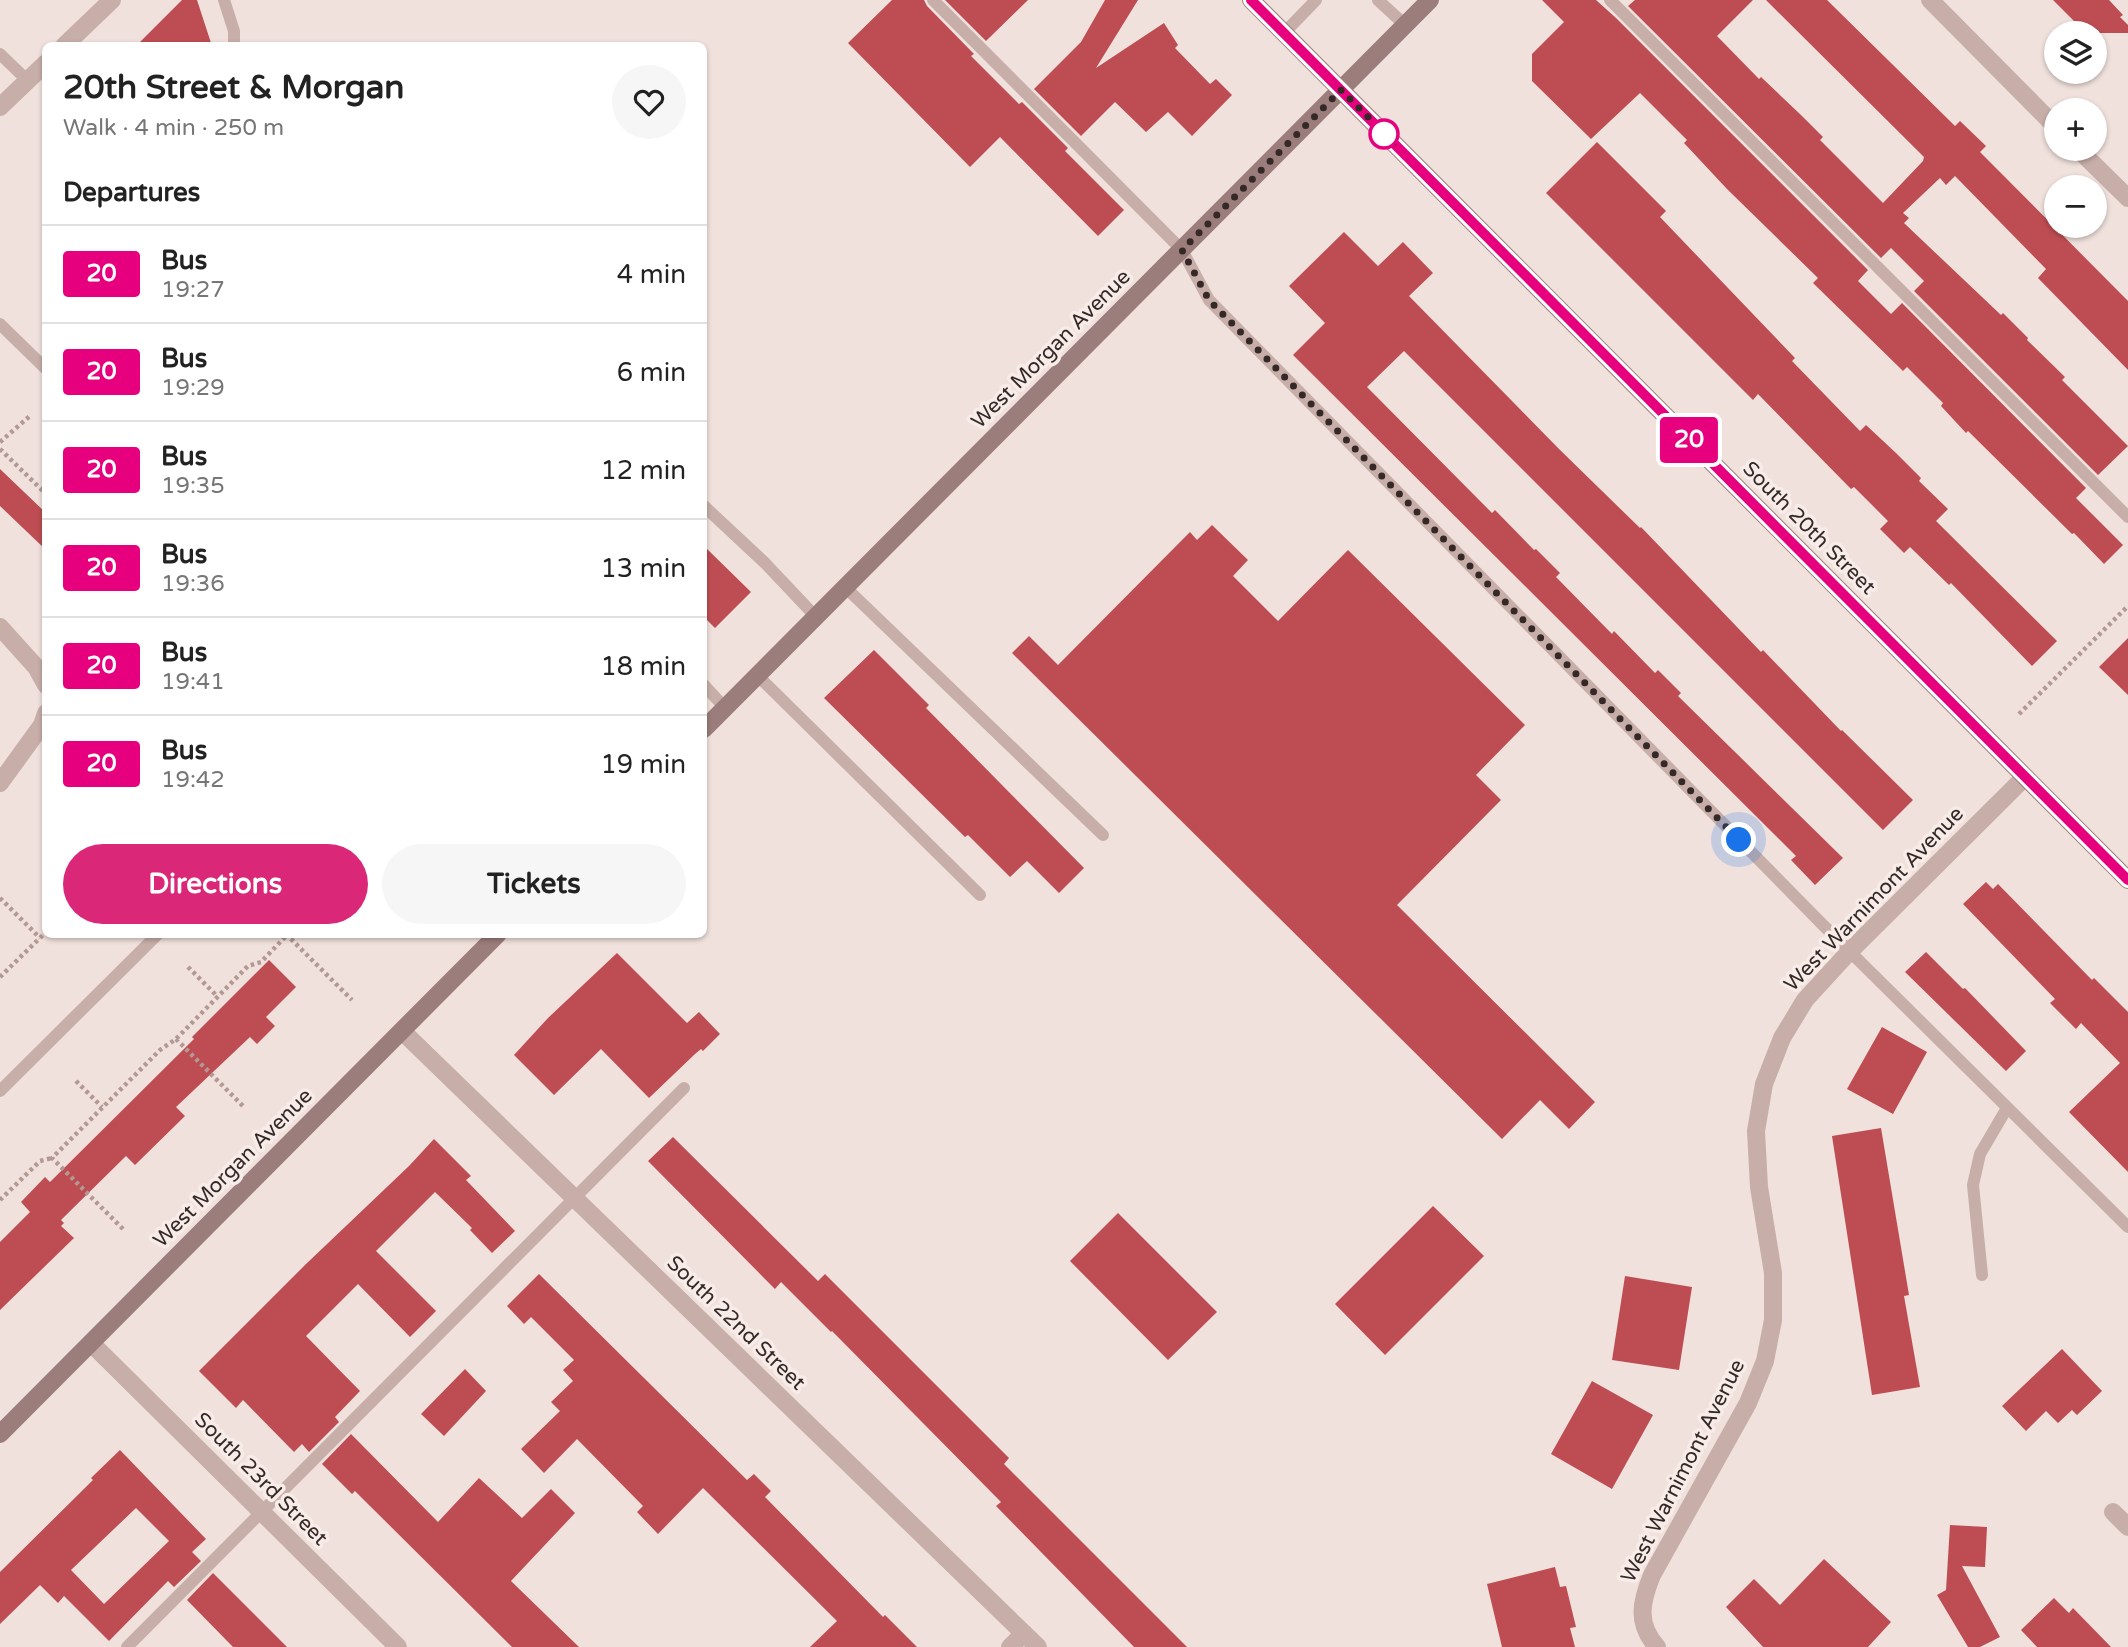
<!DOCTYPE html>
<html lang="en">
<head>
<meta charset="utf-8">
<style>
  :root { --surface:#fff; --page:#f6f6f6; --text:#222; --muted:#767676; --line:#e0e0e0; --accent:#db2777 }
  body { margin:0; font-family:"Varela Round",sans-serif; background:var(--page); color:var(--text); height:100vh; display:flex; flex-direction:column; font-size:26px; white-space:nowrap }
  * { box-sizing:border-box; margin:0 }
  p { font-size:23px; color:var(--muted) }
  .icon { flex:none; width:38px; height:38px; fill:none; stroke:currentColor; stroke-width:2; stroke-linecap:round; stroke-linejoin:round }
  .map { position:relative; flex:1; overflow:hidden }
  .side { position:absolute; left:42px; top:42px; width:665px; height:896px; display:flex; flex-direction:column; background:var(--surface); border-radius:10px; box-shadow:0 2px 5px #0004 }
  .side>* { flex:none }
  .badge { padding:0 14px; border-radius:5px; font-size:24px; line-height:46px }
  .buttons { position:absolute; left:2044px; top:21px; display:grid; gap:14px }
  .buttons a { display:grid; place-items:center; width:63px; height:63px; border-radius:50%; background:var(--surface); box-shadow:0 2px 5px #0004; font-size:35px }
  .you { position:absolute; width:35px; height:35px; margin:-18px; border:5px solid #fff; border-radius:50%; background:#1a73e8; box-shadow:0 0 0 10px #1a73e833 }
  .map>.badge { position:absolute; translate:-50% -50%; box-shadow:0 0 0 4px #fff }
  h2 { padding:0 21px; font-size:26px; line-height:63px }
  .round { display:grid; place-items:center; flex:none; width:74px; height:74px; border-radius:37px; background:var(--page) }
  .overview { display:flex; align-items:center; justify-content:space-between; height:119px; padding:0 21px }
  h1 { font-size:33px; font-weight:700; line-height:52px }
  .action { display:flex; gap:14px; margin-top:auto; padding:14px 21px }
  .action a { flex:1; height:80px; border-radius:42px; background:var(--accent); color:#fff; font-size:28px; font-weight:700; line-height:80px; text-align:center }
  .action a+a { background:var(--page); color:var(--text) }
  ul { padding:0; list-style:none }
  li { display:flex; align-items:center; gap:21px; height:98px; padding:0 21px; border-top:2px solid var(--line) }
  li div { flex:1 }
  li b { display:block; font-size:26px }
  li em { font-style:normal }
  li .badge { min-width:77px; font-weight:700; text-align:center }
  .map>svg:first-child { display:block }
  .building { fill:#bd4d53; fill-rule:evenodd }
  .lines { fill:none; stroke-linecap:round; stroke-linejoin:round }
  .path { stroke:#b39893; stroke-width:4.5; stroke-dasharray:3.5 3.5; stroke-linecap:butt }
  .lane { stroke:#c7aea9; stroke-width:12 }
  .street { stroke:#c7aea9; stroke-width:18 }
  .secondary { stroke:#9b7d7b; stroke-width:18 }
  .line-casing { stroke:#fff; stroke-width:16 }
  .line { stroke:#e6007e; stroke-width:10 }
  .walk { stroke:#352928; stroke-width:7; stroke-dasharray:0 12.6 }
  .stop-dot { fill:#fff; stroke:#e6007e; stroke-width:3.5 }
  .labels { text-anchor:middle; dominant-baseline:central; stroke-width:7; stroke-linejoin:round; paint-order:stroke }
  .street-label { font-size:21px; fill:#352928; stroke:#f8ece8 }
</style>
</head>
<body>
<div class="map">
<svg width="2128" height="1647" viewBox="0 0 2128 1647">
  <rect width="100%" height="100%" fill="#f0e1dc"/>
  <path class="building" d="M182,0h15l15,46h-76z
    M892,0h32l3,6 47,48 -3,2 48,48 3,-2 46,46 -3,3 59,59 -26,26 -98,-99 -30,30 -122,-124z
    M945,0h83l-42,41z
    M1105,0h33l-42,68 68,-45 14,22 -3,3 35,36 6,-5 16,16 -40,41 -24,-24 -22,20 -31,-30 -34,34 -47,-47 47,-47z
    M1542,0h54l20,18 252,252 -10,11 33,33 11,-11 184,185 -10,10 47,47 -19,19 -30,-31 -2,1 -104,-103 -2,2 -25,-27 2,-3 -36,-36 -4,4 -90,-88 5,-5 -91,-89 -43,-46 3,-3 -47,-47 -49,46 -59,-58v-27l32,-32z
    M1635,0h118l-36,36 42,43 2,-2 41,39 21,21 -3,3 63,63 40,-42 1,-4 -158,-157h61l128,126 5,-5 26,25 -6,6 148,149v69l-90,-92 8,-9 -91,-93 -9,9 -6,-7 -37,35 6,5 -5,5 97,92 2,-2 25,25 -1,2 38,37 -3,3 66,66 -30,29 -184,-184 10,-10 -33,-33 -10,10 -253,-252z
    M2053,0h56l14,15 -3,2 8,8v8h-42z
    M1597,142l69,69 -6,6 135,141 -3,3 68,70 6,-6 30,28 25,25 -2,3 29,28 -12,12 121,120 -25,25 -81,-83 -2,2 -39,-38 -6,6 -24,-24 8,-8 -34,-34 -3,2 -93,-95 -5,6 -207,-207z
    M1344,232l34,34 25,-24 30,31 -24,23 149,152 82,80 1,-1 120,125 2,-2 78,81 1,-1 71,70 -30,30 -479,-479 -37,36 125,126 3,-3 39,40 2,-1 24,24 -4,4 56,57 2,-3 41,42 3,-3 23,23 -3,3 165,162 -28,27 -24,-25 5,-4 -503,-501 32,-32 -36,-37z
    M0,469l46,44v37l-46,-44z
    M1212,525l36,35 -15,16 45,45 70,-71 177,175 -49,50 25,25 -104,105 198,197 -26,27 -29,-29 -38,39 -490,-486 17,-17 29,29 132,-133 7,8z
    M704,546l47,46 -36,36 -11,-11z
    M2128,638v57l-29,-28z
    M874,650l55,55 -3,3 158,160 -25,25 -32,-32 -17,16 -42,-42 -3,2 -141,-139z
    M1986,882l7,7 5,-5 94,96 2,-2 34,34v160l-59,-60 51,-49 -39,-40 -5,6 -26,-26 5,-4 -92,-95z
    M1926,952l37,37 2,-1 61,63 -20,20 -101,-99z
    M617,953l70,70 12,-11 21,22 -17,17 -2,-2 -6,5 -46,44 -48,-49 -47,46 -40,-40 34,-37z
    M269,960l27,27 -30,30 9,9 -18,18 -7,-7 -74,70 9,9 -50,49 -9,-9 -65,64 3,3 -3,3 13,12 -74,72v-68l30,-30 -9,-10 24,-25 5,5 144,-143 -2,-2z
    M1882,1027l45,25 -34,62 -46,-25z
    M1881,1128l28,167 -5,1 16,91 -48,8 -40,-259z
    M673,1137l145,144 7,-7 184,184 -5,6 183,183h-53l-138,-141 5,-4 -169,-171 -1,1 -50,-50 -6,7 -127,-128z
    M434,1139l37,37 -5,4 49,51 -23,22 -22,-23 2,-2 -37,-36 -59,59 60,60 -26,26 -52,-53 -52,52 54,55 -25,26 4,5 -30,30 -7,-8 -8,8 -51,-52 -7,8 -37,-37 106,-106 104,-99z
    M1433,1206l51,50 -99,99 -50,-51z
    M1118,1213l99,99 -49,48 -98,-99z
    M539,1274l208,206 7,-6 17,17 -6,6 118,120 2,-2 32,32h-107l27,-26 -134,-133 -45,46 -21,-22 6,-6 -66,-67 -33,34 -23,-24 39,-38 -9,-9 22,-21 -10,-11 11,-10 -43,-43 -7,7 -17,-18z
    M1625,1276l67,11 -13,83 -67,-10z
    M2062,1349l40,42 -25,24 -5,-5 -14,13 -12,-12 -20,20 -24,-25z
    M465,1369l21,22 -42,45 -23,-22z
    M1592,1381l61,34 -41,74 -61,-35z
    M351,1434l87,88 41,-44 43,40 29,-29 24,24 -64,68 68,66h-67l-142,-141 -15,-15 -3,3 -30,-30z
    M120,1450l86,89 -14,13 9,9 -27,26 -6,-6 -59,60 -45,-45 -6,7 -18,-18 -40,39v-52l93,-92 -2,-2zM136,1508l33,33 -65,63 -33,-34z
    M1950,1525l37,2 -2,40 -23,-1 38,71 -20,10h-12l-31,-52 9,-5z
    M1824,1559l67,63 -23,25h-105l-37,-40 28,-28 26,26z
    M1555,1567l5,20 6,-1 10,41 -6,1 5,19h-73l-15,-63z
    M213,1573l74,74h-54l-46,-47z
    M2054,1598l15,15 4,-5 38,39h-74l-16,-17z"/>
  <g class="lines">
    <path class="path" d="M0,442l31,-27
      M0,449l46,45
      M2019,714l109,-108
      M0,898l40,40
      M286,934l66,66
      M188,967l29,29
      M0,977l46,-45
      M176,1039l68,68
      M76,1081l26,26
      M0,1200l40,-39 12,-3
      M123,1229l-71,-71 108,-108 16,-11 72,-73 13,-4 26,-27"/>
    <path class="lane" d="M224,0l10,31v15
      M933,0l249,250 27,50 613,624 306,303
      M1378,0l27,25
      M1610,0l518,517
      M1284,33l32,-33
      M0,54l27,26
      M0,324l46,45
      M704,506l61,57 51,54
      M845,587l258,248
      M757,675l223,220
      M704,685l21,23
      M0,1091l158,-157
      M1982,1275l-9,-90 7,-31 27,-46
      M127,1647l557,-559"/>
    <path class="street" d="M1930,0l126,127
      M64,46l48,-46
      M0,107l46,-44
      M2078,149l50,49
      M0,627l36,40 10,18
      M0,783l42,-58 4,-12
      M402,1031l636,616
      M91,1343l307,304
      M2113,1512l15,15
      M1010,1647l14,-14
      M1657,1647c-21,-24 -16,-45 -5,-72l96,-172 17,-42 8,-41v-47l-14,-86 -3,-56 8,-47 18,-46 23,-38 44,-48 176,-175"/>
    <path class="secondary" d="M1251,0l877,880
      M704,729l726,-729
      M0,1434l498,-500"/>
  </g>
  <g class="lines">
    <g class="line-casing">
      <path id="line" d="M1251,0l877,880"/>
    </g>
    <use href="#line" class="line"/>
    <path class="walk" d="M1384,134l10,9 -53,-53 -159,160 27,50 530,540"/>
  </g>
  <circle class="stop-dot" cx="1384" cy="134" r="14"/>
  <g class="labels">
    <g class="street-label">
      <text transform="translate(1051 349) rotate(-45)">West Morgan Avenue</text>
      <text transform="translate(1809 528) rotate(45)">South 20th Street</text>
      <text transform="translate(1874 899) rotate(-46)">West Warnimont Avenue</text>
      <text transform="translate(233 1168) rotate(-45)">West Morgan Avenue</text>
      <text transform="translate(736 1323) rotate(44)">South 22nd Street</text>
      <text transform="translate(1683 1471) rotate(-63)">West Warnimont Avenue</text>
      <text transform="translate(261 1479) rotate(45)">South 23rd Street</text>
    </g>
  </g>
</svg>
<div class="buttons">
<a><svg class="icon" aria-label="layers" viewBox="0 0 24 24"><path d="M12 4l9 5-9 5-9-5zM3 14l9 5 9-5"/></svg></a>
<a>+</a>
<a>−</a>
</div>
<div class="you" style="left:1739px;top:840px"></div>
<b class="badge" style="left:1689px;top:440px;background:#e6007e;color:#fff">20</b>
<section class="side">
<div class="overview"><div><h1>20th Street &amp; Morgan</h1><p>Walk · 4 min · 250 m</p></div><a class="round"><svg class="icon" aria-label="heart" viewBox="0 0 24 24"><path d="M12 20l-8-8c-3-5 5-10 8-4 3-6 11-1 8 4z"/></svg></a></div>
<h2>Departures</h2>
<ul>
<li><span class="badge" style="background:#e6007e;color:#fff">20</span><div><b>Bus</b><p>19:27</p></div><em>4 min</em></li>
<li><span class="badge" style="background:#e6007e;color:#fff">20</span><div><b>Bus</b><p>19:29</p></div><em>6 min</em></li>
<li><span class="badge" style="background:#e6007e;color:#fff">20</span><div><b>Bus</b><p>19:35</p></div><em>12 min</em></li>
<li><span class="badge" style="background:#e6007e;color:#fff">20</span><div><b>Bus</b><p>19:36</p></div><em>13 min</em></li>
<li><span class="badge" style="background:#e6007e;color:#fff">20</span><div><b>Bus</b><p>19:41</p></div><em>18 min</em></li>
<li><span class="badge" style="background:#e6007e;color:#fff">20</span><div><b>Bus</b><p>19:42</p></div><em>19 min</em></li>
</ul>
<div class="action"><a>Directions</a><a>Tickets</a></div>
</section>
</div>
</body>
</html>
